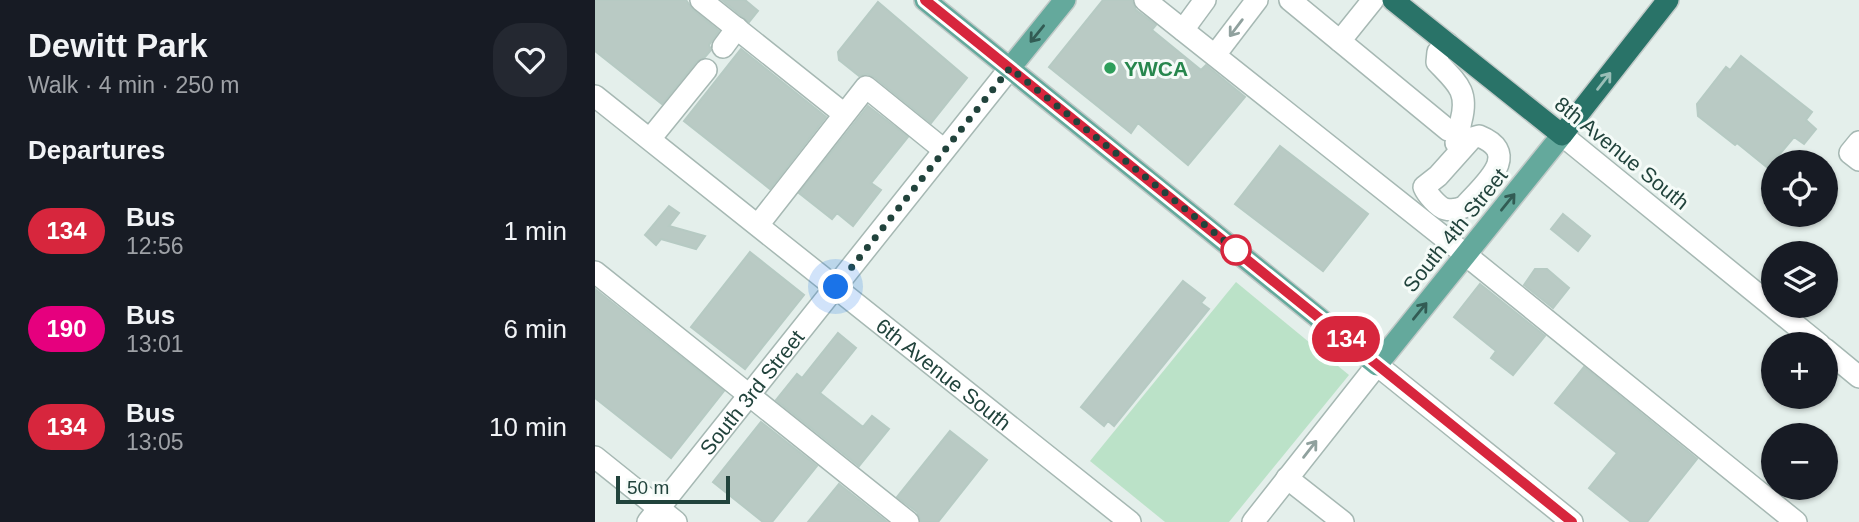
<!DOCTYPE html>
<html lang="en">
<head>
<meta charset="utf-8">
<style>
  :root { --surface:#171b24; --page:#242831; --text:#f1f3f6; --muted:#9ea1a6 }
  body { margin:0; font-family:Arial,sans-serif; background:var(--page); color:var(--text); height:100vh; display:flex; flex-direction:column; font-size:26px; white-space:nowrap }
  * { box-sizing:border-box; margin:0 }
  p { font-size:23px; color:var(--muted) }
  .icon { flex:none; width:38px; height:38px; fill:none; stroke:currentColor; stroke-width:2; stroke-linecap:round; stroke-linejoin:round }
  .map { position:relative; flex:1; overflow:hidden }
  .panel { display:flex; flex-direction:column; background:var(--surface); width:595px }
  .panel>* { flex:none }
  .badge { padding:0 14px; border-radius:23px; font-size:24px; line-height:46px }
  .buttons { position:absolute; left:1166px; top:150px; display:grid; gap:14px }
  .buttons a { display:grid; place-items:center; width:77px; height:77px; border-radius:50%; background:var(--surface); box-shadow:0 2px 5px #0004; font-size:35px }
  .scale { position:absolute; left:21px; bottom:18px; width:114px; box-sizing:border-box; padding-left:7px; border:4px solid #21433c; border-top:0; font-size:19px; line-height:24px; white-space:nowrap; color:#21433c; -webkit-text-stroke:5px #f5fbf8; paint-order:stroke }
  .you { position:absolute; width:35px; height:35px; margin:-18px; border:5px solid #fff; border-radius:50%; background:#1a73e8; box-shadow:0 0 0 10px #1a73e833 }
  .map>.badge { position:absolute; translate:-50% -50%; box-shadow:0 0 0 4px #fff }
  h2 { padding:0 28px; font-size:26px; line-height:63px }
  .round { display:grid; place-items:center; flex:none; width:74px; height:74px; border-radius:28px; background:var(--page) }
  .summary { display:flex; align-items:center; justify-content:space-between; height:119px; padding:0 28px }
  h1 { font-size:33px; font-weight:600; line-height:52px }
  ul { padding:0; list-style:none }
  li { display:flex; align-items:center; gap:21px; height:98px; padding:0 28px }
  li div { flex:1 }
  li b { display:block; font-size:26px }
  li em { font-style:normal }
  li .badge { min-width:77px; font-weight:700; text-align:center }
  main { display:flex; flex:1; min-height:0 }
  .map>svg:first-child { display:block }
  .green { fill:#bbe2c8 }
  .building { fill:#b9cac4; stroke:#b6cac3; stroke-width:2 }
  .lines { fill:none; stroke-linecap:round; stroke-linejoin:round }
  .minor-casing { stroke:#a6b8b3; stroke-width:24 }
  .major-casing { stroke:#c1cac8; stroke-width:24 }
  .highway-casing { stroke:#c1cac8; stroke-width:24 }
  .minor { stroke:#fff; stroke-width:21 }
  .major { stroke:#64a99c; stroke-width:21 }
  .highway { stroke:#297368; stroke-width:21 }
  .oneway { stroke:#90a19e }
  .oneway2 { stroke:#325c54 }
  .oneway3 { stroke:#99beb7 }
  .line-casing { stroke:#fff; stroke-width:16 }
  .line { stroke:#d7263d; stroke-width:10 }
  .walk { stroke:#21433c; stroke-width:7; stroke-dasharray:0 12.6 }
  .leisure-dot { fill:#2e9e5b; stroke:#f5fbf8; stroke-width:2.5 }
  .stop-dot { fill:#fff; stroke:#d7263d; stroke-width:3.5 }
  .labels { text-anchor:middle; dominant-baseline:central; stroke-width:6; stroke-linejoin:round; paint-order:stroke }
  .leisure-label { font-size:21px; font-weight:bold; fill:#27864d; stroke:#f5fbf8; text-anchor:start }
  .street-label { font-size:21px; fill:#21433c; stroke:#f5fbf8 }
</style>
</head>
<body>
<main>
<section class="panel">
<div class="summary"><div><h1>Dewitt Park</h1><p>Walk · 4 min · 250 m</p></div><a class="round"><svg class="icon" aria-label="heart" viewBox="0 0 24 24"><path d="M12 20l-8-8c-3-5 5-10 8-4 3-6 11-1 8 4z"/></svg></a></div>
<h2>Departures</h2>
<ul>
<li><span class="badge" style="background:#d7263d;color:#fff">134</span><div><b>Bus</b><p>12:56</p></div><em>1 min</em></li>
<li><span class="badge" style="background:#e6007e;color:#fff">190</span><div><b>Bus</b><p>13:01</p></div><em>6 min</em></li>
<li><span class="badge" style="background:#d7263d;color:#fff">134</span><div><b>Bus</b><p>13:05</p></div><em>10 min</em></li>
</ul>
</section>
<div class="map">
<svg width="1264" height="522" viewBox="0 0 1264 522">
  <rect width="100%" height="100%" fill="#e4efeb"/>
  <path class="green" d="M641,282l113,93 -120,147h-64l-75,-61z"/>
  <path class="building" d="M0,0h91l7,10 26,21 -10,14 2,5 -6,7 -9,5 -34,42 -67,-53z
    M127,0h23l13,11 -9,11z
    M508,0h29l4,10 20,15 -4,5 49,40 5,-5 39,32 -57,68 -50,-42 -7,10 -82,-66z
    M283,2l89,76 -36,45 -57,-46 -7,-3 -8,2 -20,-16 -1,-8z
    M146,49l85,68 -56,72 -86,-68z
    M1146,56l71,56 -6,8 10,9 -12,15 -10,-7 -26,31 -31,-25 -2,2 -37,-29 -1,-12 29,-37 4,3z
    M273,106l40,31 -37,46 10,7 -28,36 -16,-13 -5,6 -33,-26z
    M685,146l88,68 -45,57 -88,-67z
    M74,206l10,7 -10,13 36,10 -9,13 -35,-10 -5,6 -11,-10z
    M968,214l27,22 -12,15 -27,-22z
    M155,252l54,43 -59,74 -54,-42z
    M940,269h12l22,19 -16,20 -29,-23z
    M588,281l22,17 -4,5 8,6 -95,117 -6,-5 -4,5 -23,-19z
    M885,284l65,52 -32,39 -22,-17 5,-7 -42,-34z
    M0,289l129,102 -53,67 -76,-60z
    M243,333l18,15 -36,45 43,34 9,-11 17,13 -30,37 -83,-66 21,-26 5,4z
    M989,367l113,92 -50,63h-16l-42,-34 28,-35 -62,-50z
    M166,422l56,44 -45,56h-9l-50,-40z
    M355,431l37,29 -49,62h-17l-4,-10 -20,-15z
    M244,484l48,38h-79z"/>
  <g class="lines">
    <g class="minor-casing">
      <g id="minor">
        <path d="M106,0l143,114"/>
        <path d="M550,0l311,247 340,275"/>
        <path d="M695,0l158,130 10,3"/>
        <path d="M588,30l22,-30"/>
        <path d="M745,41l33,-41"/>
        <path d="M852,43l-9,9 -1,10c20,21 32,29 24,59 -2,8 -2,16 -5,22"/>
        <path d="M128,47l14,-19"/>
        <path d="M620,55l42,-55"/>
        <path id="s1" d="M0,96l535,426"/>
        <path d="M967,135l258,210"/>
        <path d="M884,136c45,18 3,50 -15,71 -5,2 -12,4 -19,2 -7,-2 -18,-15 -21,-22l14,-11 34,-38z"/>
        <path d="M55,139l56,-69"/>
        <path d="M1264,142l-9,11 9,7"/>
        <path d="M163,225l108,-138 78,63"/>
        <path d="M0,272l313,250"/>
        <path d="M1230,349l34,28"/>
        <path d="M0,457l81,65"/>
        <path d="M692,478l56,44"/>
        <path id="s2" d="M53,522l362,-454"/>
        <path d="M658,522l124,-157 195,157"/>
      </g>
    </g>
    <g class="major-casing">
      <path id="major" d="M330,0l452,365 185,-230
        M415,68l55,-68"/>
    </g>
    <g class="highway-casing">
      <path id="highway" d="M798,0l169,135 106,-135"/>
    </g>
    <use href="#minor" class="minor"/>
    <use href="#major" class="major"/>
    <use href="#highway" class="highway"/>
  </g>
  <defs><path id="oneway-shaft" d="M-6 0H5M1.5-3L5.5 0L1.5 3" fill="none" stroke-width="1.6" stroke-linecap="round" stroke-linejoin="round" transform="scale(1.75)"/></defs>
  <g class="oneway">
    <use href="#oneway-shaft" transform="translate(641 28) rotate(127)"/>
    <use href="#oneway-shaft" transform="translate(715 449) rotate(-52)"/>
  </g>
  <g class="oneway2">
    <use href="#oneway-shaft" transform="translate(442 34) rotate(129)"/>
    <use href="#oneway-shaft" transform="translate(913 202) rotate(-51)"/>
    <use href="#oneway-shaft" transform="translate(825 311) rotate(-51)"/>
  </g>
  <use class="oneway3" href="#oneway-shaft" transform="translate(1009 81) rotate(-52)"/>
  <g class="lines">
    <g class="line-casing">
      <path id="line" d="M330,0l647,522"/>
    </g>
    <use href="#line" class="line"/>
    <path class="walk" d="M241,287l174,-219 226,182"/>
  </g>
  <circle class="leisure-dot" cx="515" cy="68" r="7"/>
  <circle class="stop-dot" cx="641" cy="250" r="14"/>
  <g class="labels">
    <g class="leisure-label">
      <text x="529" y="68">YWCA</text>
    </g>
    <g class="street-label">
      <text transform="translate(1027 153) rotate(39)">8th Avenue South</text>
      <text transform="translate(860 230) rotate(-51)">South 4th Street</text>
      <text stroke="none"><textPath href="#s1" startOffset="446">6th Avenue South</textPath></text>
      <text stroke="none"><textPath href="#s2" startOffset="166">South 3rd Street</textPath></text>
    </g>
  </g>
</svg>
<div class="buttons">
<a><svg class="icon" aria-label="locate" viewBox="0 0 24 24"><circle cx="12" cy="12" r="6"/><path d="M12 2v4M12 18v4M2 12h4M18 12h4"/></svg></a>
<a><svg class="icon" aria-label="layers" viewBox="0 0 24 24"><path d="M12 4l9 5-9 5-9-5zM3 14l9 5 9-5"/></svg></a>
<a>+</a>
<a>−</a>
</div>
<div class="scale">50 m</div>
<div class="you" style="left:241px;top:287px"></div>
<b class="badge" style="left:751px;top:339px;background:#d7263d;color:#fff">134</b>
</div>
</main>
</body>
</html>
